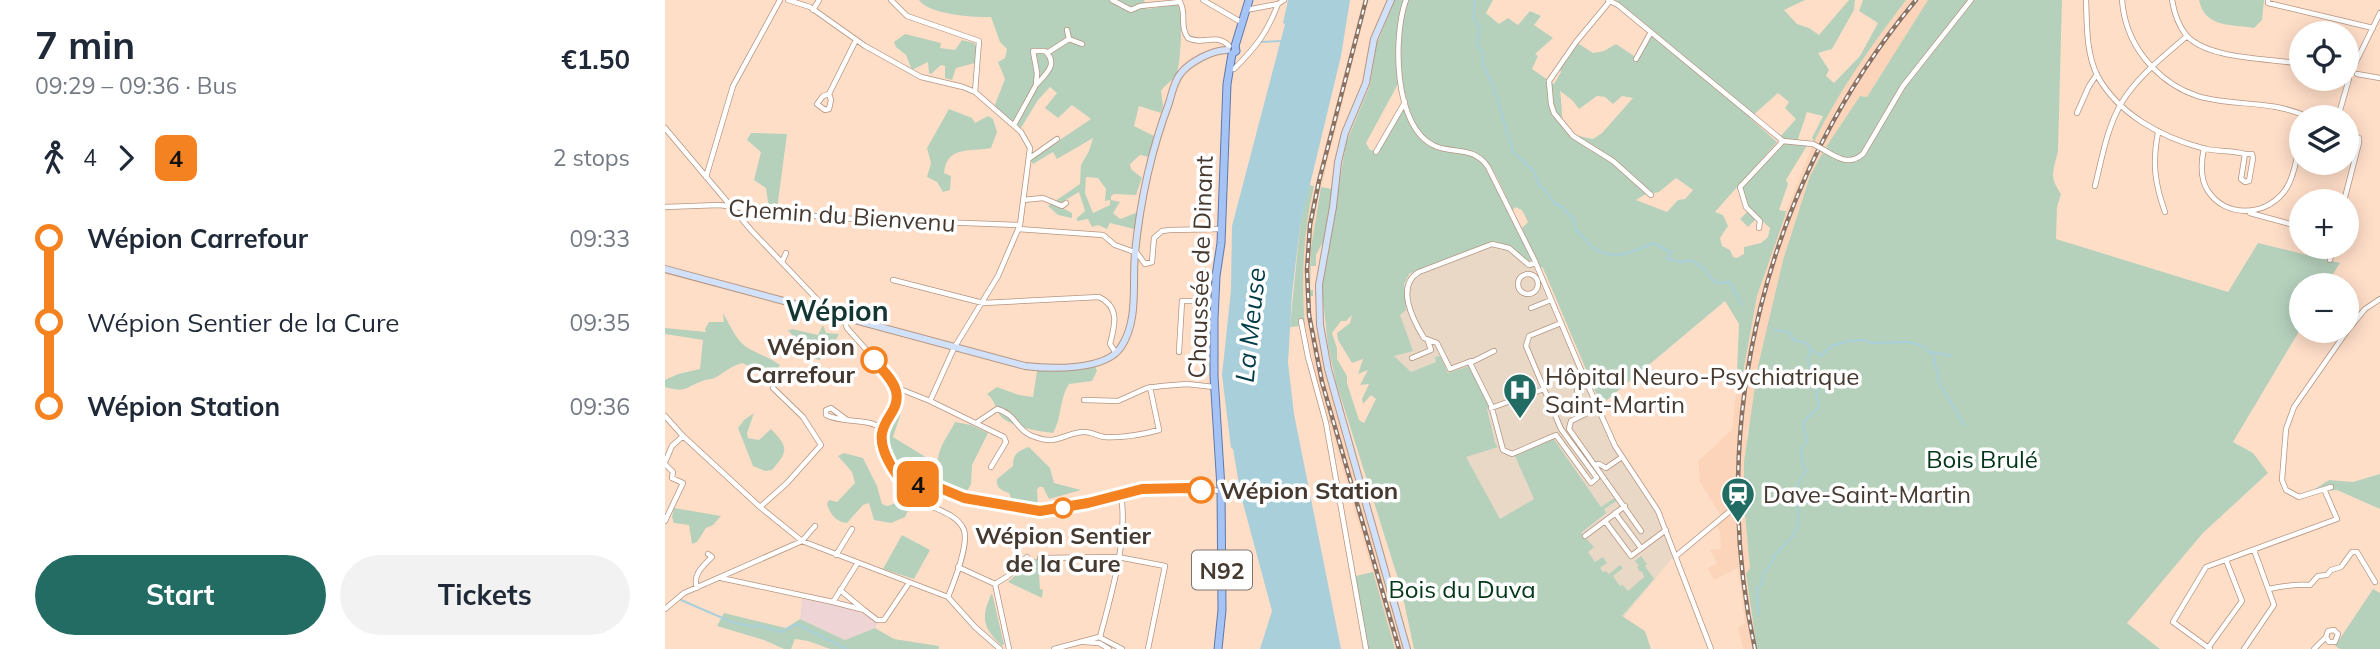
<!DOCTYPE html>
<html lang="en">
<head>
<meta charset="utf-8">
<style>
  :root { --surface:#fff; --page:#f2f2f3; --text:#1f2937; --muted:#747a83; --accent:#236c64 }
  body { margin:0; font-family:Mulish,sans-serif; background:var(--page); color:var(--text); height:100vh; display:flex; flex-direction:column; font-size:26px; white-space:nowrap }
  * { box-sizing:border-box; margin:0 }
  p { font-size:23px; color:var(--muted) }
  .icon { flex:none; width:38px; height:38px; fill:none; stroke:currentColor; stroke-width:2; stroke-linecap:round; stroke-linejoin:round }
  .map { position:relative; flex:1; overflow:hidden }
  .side { display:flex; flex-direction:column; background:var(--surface); width:665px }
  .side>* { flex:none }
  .badge { padding:0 14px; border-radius:10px; font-size:24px; line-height:46px }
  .buttons { position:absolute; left:1624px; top:21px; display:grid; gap:14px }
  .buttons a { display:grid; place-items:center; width:70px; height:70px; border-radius:50%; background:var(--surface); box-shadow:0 4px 18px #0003; font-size:35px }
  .map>.badge { position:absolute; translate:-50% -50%; box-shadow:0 0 0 4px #fff }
  .legs { display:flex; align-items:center; gap:10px; height:77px; padding:0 35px; font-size:23px }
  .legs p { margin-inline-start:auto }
  .overview { display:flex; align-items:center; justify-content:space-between; height:119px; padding:0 35px }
  h1 { font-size:38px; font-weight:700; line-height:52px }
  .button { display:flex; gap:14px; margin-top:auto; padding:14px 35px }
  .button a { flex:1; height:80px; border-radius:42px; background:var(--accent); color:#fff; font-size:28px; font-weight:700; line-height:80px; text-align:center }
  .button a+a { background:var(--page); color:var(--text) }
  ul { padding:0 35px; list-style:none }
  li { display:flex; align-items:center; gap:24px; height:84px; font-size:26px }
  li i { display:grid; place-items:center; width:10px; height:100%; margin:0 9px; background:currentColor }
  li i::after { content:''; width:18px; height:18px; margin:-9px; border:5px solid; border-radius:50%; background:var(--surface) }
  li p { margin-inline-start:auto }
  li:first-child i { background:linear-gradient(#0000 50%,currentColor 0) }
  li:last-child i { background:linear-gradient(currentColor 50%,#0000 0) }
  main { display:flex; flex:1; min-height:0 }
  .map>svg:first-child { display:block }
  .built { fill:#fcd4b9 }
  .education { fill:#efd4d5 }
  .medical { fill:#e9d8c6 }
  .green { fill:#b5d1bc; fill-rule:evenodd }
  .water { fill:#a8cfda }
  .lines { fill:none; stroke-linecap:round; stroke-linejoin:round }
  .stream { stroke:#a8cfda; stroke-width:2 }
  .minor-tunnel { stroke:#dabdaa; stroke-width:4.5; stroke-dasharray:4.5 2; stroke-linecap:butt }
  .minor-casing { stroke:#b49580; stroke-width:6 }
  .secondary-casing { stroke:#b49580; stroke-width:8 }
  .primary-casing { stroke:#5d79ac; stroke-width:9 }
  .minor { stroke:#fff; stroke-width:4.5 }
  .secondary { stroke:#d2e1fa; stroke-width:6 }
  .primary { stroke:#a5c4f5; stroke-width:7 }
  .rail-casing { stroke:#887366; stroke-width:4.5 }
  .rail { stroke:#fff; stroke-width:2; stroke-dasharray:5; stroke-linecap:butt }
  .minor-bridge-casing { stroke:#b49580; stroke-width:6; stroke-linecap:butt }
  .minor-bridge { stroke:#fff; stroke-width:4.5 }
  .line-1-casing { stroke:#fff; stroke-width:16 }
  .line-1 { stroke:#f58220; stroke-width:10 }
  .stop-1-dot { fill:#fff; stroke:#f58220; stroke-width:3.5 }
  .labels { text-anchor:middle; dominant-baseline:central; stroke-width:7; stroke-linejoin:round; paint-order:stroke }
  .shield { fill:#fff; stroke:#7e746e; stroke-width:2 }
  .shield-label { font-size:23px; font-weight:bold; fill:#463930 }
  .street-label { font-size:24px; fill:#463930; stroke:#fff }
  .stop-label { font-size:24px; font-weight:bold; fill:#463930; stroke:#fff; text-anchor:end }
  .poi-label { font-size:24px; fill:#463930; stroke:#fff; text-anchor:start }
  .park-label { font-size:24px; fill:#023619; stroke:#fff }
  .water-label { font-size:26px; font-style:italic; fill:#003b48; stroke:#fff }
  .quarter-label { font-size:28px; font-weight:bold; fill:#143632; stroke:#fff }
</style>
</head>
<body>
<main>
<section class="side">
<div class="overview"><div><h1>7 min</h1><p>09:29 – 09:36 · Bus</p></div><b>€1.50</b></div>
<div class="legs"><svg class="icon" aria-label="walk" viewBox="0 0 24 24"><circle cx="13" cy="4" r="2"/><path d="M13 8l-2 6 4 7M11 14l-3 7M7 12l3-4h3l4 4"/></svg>4<svg class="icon" aria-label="forward" viewBox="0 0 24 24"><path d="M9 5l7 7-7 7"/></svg><b class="badge" style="background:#f58220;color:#111">4</b><p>2 stops</p></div>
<ul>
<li><i style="color:#f58220"></i><b>Wépion Carrefour</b><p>09:33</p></li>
<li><i style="color:#f58220"></i><span>Wépion Sentier de la Cure</span><p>09:35</p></li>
<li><i style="color:#f58220"></i><b>Wépion Station</b><p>09:36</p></li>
</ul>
<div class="button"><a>Start</a><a>Tickets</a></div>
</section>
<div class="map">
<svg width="1715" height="649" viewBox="0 0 1715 649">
  <rect width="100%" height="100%" fill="#ffdec8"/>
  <path class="built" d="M698,0h5l-50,201 -7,47 -2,48 4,29 2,6 7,7 85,311h-12l-44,-150 -36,-127 -10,-46 -3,-40 2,-44 6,-37z
    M1241,0h22l-61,97 -7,-1 -36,54 -14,26 -27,84 -25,106 -5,42 -6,24 -3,72 6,64 -4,6 11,75h-14l-5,-21 7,-5 -7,-55 -24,12 -6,-12 9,-5 -7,-13 11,-1 -1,-17 -5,-10 7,-5 -22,-35 -2,-21 34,-31 4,-37 4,-3 17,-94 29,-85 27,-67 16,-34 33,-53z"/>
  <path class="education" d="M137,598l29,5 36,12 11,8 -3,5 -30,12 -45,-21z"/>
  <path class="medical" d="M853,233l95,214 35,51 12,22 14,36 -51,62 -107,-61 -123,-202 -3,-73z"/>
  <path class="green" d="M254,0h225l3,9 32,-5c4,10 2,62 -3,71 -4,6 -11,10 -15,16l2,15 -2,7 -22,-7 -5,20 22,11 -7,20 -9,-2 -10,9 1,5 11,9 -6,17 -22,-1 -3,2v4l9,2 -7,11 7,6 21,-8 -3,19 -28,-7 -3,6 -9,-4 -6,2 -4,-8 -11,2v-3l8,-7 -6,-19 -22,13 15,8v5l-14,-3 -10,-9 32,-22 1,-19 8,-14 4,-13 -36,21 -4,-7 -20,12 -3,-4 61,-41 -19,-14 -14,13 -13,-10 12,-15 -7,-6 -12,13 -17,28 -27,-21 11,-28 -7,-17 7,-4 2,-9 -7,-7 -9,-25c-16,1 -64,-3 -72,-17zM421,177l12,1 8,11 -1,12 5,-1v5l-17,8 -8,-20z
    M730,0h98l-7,13 13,11 9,-6 10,7 12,-14 11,5 -7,9 19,13 -18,16 3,2 -6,13 22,15 7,-12 -2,-5 17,-25 17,11 11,-2 12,-7 21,14 17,-26 -38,-32h189l-21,10 13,14 12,4 10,7 30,-35h6l-1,10 -22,39 -14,4 11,17 -3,6 8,7 26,-27 18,-33 -19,-12 4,-11h43c-34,45 -67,90 -92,142l-2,-4 11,-22 -16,-4 -10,30 11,2 -22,36 2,4 -9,26 7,1 -1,5 -28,80 -17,94 -4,3 3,-69 -14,-23 -124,104 -58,-137 -4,-2 -17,-38 6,-6 -6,-12 -7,-3 -2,3c-9,-16 -17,-40 -30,-53 -10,-8 -25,-8 -37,-10 -36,-6 -40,-51 -46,-80l-1,15 -33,61 4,7 6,1 28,-45c11,22 17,39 43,44 9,2 20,2 27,6 16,9 53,85 58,105h-5l-15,-12 -19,-8 -84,33 -5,10 2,26 -6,5 13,36 -19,5 17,16 25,-10 -1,-5 5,-1 8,17 21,-7 8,13 13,29 -3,1 8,34 3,4 -32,10 34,62 34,-20 -19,-43 38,-18 48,69 15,-10 2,3 -14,9 2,4 -25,20 13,14 -6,5 7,10 8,-5 4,6 -7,5 3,4 3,-1 3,3 11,-9 3,3 -10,8 7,10 3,-1 5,6 16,-14 -2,-6 -2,1 -3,-5 2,-1 -4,-5 6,-5 6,8 -2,2 9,13 -32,37 23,15 6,18h-237l-13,-61 -65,-206 -8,-36 -6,-55 8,-50 -7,1 -7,13v11h-5l-1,24h3v6h-4l2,-48 10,-61 17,3 8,-47 24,-58 7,-42zM895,91l12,9 7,9 18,-13 8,1 8,7 9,-8 11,2 -31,35 -9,6c-38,-7 -28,-16 -33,-48zM1113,93l11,9 -4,6 11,11 -17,19 4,4 -43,48 9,20 -9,9 8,8 10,-10 12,11 -2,9 -7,6 -17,4v7l-7,4 -4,-1 -3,-7 -8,-4 -2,-8 8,-12 -5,-11 -8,-3 62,-70 -27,-24zM1011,178l17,12 -8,9 -7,1 -11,12 -31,-12 8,-5 15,-3zM687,315l-2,8 -13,10 1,7 14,23 11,-4 -5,15 10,-4 -8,15 9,-1 -7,15 1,5 8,-9 5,4 -12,24 -5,-3 -12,-37v-7l-10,-17v-11l-5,-15 9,-12h5z
    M1263,0h134l-4,151c-5,22 -9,25 3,43l-4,13 -1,32 172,53 30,-49 82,20 -14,22h-25v43l-68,114 20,11 15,20 -65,60 -76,90 33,26h-403l-11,-75 4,-6 -6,-64v-42l14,-96 25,-106 27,-84 14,-26 36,-54 7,1z
    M1534,0h65l-2,20 -8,8c-24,-4 -49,0 -55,-28z
    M240,34l36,9 -1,5 15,2 7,-10 12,3 4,7 -3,13 -19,5 -4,12 -7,-2v-12l-4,-1 -10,9 -2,-1 -1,-11 -16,8 -6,-15 -10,-8 -2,-5z
    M284,109l23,9 3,5 13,-7 5,3 4,13 -6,16c-20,4 -44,-3 -47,25l7,3 -1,14 -7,2 -6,-10 -10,-5 4,-14 -4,-15z
    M86,133l36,1 -10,75h-8l-3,-21 -12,-8 7,-28 -14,-12z
    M644,185l5,1c-11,47 -13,92 -9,140l-15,1 10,-101z
    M58,313c6,10 12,25 22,33 8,6 24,11 35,19l-3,6 -12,2 -23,-10c-10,3 -16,8 -24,13 -5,4 -11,3 -16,5 -18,7 -16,12 -37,6v-7l13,-6 22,-5 3,-29 -38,-6v-6l41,4 -1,-3 4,-7h15z
    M158,325l3,8 13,1 -9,17 -11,9c-18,-5 -20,-13 -29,-28l-3,-1 5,-2 26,6z
    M430,366l2,5 -5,10 -23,3c-10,15 -7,34 -16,49 -13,-1 -47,-7 -54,-19 -4,-8 -4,-13 -12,-20l10,-7 22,8 14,2 4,-26 45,-1z
    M239,391l-4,25 -7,21 44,27c3,-21 9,-24 18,-42l16,3 17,8 -16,32 -1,19 -6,11 -31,-13h-19l-11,-6 -5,-6 -14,-27 1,-13 13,-26 1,-12z
    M89,413l-7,20 1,5 11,2 12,-11c17,18 18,22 1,41l-7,1 -12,-5 -15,-38 6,-8z
    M364,447l21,21 4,15 27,7 -32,9 -6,-12h-4l-2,3 1,16 -6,1 -19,-4 -4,-10c-8,-3 -13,-5 -12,-14l16,-13c0,-13 5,-15 16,-19z
    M179,453l19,5 14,28 5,18 5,2 18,-6 5,7 -5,10 -14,6 -17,-3 -5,-17 -6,2 -16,18c-11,-1 -17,-9 -20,-19l2,-4 8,2 18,-19 -3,-11 -14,-16z
    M1715,474v35l-43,-19 -9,1 -2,-5 -16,6 19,-12 24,2z
    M9,508l47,8 -8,9 -7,3 -9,14 -5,2 -3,-19 -15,-2 -2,-6z
    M237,535l28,15 -16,29 -31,-10z
    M363,559h10l2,30 3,1 -1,8 -34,-16 17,-16 -2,-2z
    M708,572l22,77h-30l-14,-72z
    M1708,589l7,4v56h-40l-5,-3z
    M327,593l12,51 -2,2c-19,-18 -22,-28 -10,-53z
    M59,613l62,15 14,-9 45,21 30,-12 19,11 45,7v3h-109l-22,-8 -13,-2 -4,10h-7l-20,-9 -47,-14z"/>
  <path class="water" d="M623,0h62l-9,56 -41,170 -8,68 -4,69 6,51 47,235h-81l12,-38 -31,-115 -8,-47 -2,-1 -9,-73 9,-85 1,-64 53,-202 -2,-1z"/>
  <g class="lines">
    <path class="stream" d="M810,0l-1,18 6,10 -3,16 5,9 1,12 11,23 19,64 21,19 5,15 6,4 10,14 8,4 11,12 2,11c8,4 9,11 16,16 21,15 41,5 61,-4l18,9 -4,7 15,3 10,-2 14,11 9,12 15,-1 12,23
      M596,42l22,-1
      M1145,349l11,7 10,-10 18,-5 14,-1 9,3 36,-1 12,3 13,10 7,29 24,41
      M1267,352l19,4
      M16,600l53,23 23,4 1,-2 22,7 17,-8 50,25
      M1093,615l-1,-25 5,-7 1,-9c7,-6 8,-12 12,-19 6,-9 18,-15 22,-26 6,-19 -6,-42 9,-58l-4,-8 -1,-14 6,-8c-5,-22 -7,-16 11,-33l1,-5 -3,-6 4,-16c-10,-12 -15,-17 -10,-32l-3,-6 -13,-3 -5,-8 -15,-2"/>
    <path class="minor-tunnel" d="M665,422l5,-2"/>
    <g class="minor-casing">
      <path id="minor" d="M123,0l22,7 55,39 56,31 42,10 12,5 46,40 9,16 -10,77 -22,51 -44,72 -24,53
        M226,0l16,16 72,25 -4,51
        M447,0l19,10 9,-4 40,-4c7,12 -1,24 8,36 15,8 28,-6 41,8
        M538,0l38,22
        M741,0c-13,35 -13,128 29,146 19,8 39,0 53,21l46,92 44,104 37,83 43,65 53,138
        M943,0l10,5 165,136 30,3
        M1421,0c1,25 0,52 11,75 21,39 64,62 105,73 13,4 29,2 43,6l-4,25 4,3 4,-1 4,-23 -1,-4h-7
        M1457,0c2,26 12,48 30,67 50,52 100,24 156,50
        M1507,0c2,12 7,26 14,35 22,25 84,23 115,29
        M1603,0v3l105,25
        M945,1l-34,41 -27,39 2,23 3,9 19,23 40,25 38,34
        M148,10l6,-10
        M581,10l32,-6 6,-4
        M402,30l2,9
        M382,53l22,-14 13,5
        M971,59l15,-27
        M1688,68l27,-55
        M565,69h4c22,-22 33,-36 44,-65
        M1692,74l23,4
        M164,94l-6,2 -6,8 8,6 4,-1 2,-9 -2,-6 27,-54
        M1412,113l12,-27 8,-12
        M1673,117l11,-38
        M349,125l22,-40 1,-12 -4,-22h12c14,13 1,23 -9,34
        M0,128l86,102 80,84
        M1493,133c-6,30 -3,51 7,79
        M1539,148c-3,14 -4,31 4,43 18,27 56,25 75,2 11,-13 13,-35 18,-51
        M1159,150c14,8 25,16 39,4l40,-68 68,-86
        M711,152l29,-50
        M365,158l27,-19
        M41,177l27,-91 47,-86
        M1430,186c7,-28 12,-59 27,-84 16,-26 42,-46 65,-66
        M358,200l20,-2 19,8 4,-3
        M1679,201l15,-58v-5l-12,-7
        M0,207l54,-2 113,13 188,7
        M1585,213l51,14
        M1094,228l1,-7 -14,-14 -6,-20 43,-46
        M353,229l85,6 12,10 22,8 8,11 7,-2 2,-24 8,-7 8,-1 51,-1
        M1665,260l3,-13
        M117,262l4,-9
        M853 284a10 10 0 1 1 20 0a10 10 0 1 1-20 0Z
        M228,280l90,23 116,-6c21,10 16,28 11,47l6,9
        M866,308l20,-8
        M1682,316l6,6
        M178,317l4,11c11,13 45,48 49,62 7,29 -30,31 -5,75 6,11 15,16 20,24 3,5 4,8 10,12 14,9 36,12 43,29 5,15 -10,52 -16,67
        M636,321l7,36 18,66 40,226
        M1682,331l18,-22 15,-10
        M829,351l-24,12 21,42 12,45 9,4 44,-19 35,48 6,-5 -36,-49 -35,-83 3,-10 32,-13
        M514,352l3,-51h32
        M747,358l19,-8 -3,-9
        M806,361l-21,8 -13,-26 -13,-5c-11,-18 -29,-52 -5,-66l73,-28 17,4 20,17 7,-2
        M230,387l35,14 74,36 2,5 -15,25
        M912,391l10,-7
        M419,400l34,1 29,-13 15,-2 25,-2 27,3
        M826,408l53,-19
        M932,408l-26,13 -2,8 72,102
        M918,409l12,-5
        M0,416l18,20
        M182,420l-16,-12 -5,2v5c18,9 41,2 57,14
        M311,423l21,-14c19,5 18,19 33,26 28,12 30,-1 53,-3 7,-1 14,4 21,5 19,1 37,-2 55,-7l-9,-43
        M0,462l7,-16 11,-10 77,71 42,34 146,56 27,30 25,22
        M0,464l8,8 -1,6 11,5 -18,38
        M930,465l4,-1 7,4 16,-11
        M245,487l18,-4 36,15 76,13 48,-8 54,-14 45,-1 34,3
        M1666,487l-32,10 -13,-7 -4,-10 4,-51 8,-22 53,-76
        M95,507l27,-24 34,-38 -18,-28 -30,-29
        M950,513l26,35
        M940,521l26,35 35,-26
        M920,536l40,-30
        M171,555l16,-26
        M1011,556l65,-54
        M375,558l78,-1 47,9 -17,83
        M293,567l37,17 14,65
        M56,578l112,24 24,-38
        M330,584l13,-8 19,-19
        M32,588c-5,-13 6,-22 15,-31l-4,-3
        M1604,589c14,-3 27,-5 41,-4l8,-9 9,-1 4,-5 10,-3 11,-15h5l18,30
        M168,602l31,8 -24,-20
        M0,609l19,-16 118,-52 13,-15
        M199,610l13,10h7l25,-37
        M435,637c12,-46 28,-96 21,-143
        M419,642l15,1 10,6
        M1543,648l34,-47 -16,-41
        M389,649l45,-12 23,12
        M1545,649l-37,-27 33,-55 131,-48 -13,-30
        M1579,649l30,-44 -20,-55
        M1649,649l12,-12 2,-6 6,-1 4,4 -3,8h-6l-3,-5"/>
    </g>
    <g class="secondary-casing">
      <path id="secondary" d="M726,0l-17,39 -8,44 -21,50 -7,29 -5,45 -14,78 1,40 8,44 79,280
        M0,269l360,97c25,3 81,5 96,-19 18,-27 11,-63 14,-94 5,-51 16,-102 34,-150 3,-10 5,-22 12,-30 9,-11 31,-23 46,-23"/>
    </g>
    <g class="primary-casing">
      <path id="primary" d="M553,649l4,-39 -1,-122 -7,-112v-57l2,-43 5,-33 6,-159 5,-30 4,-3 -1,-5 14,-46"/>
    </g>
    <use href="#minor" class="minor"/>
    <use href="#secondary" class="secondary"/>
    <use href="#primary" class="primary"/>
    <g class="rail-casing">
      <path id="rail" d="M701,0l-47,181 -9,44 -3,45 2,45 13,67 77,267
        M1090,649c-50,-227 12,-471 161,-649"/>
    </g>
    <use href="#rail" class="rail"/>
    <g class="minor-bridge-casing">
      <path id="minor-bridge" d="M1148,144l11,6"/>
    </g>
    <use href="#minor-bridge" class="minor-bridge"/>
  </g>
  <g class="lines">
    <g class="line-1-casing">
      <path id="line-1" d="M209,360c7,9 19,19 22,31 6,27 -29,30 -7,71 6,11 11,19 21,25l18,-4 36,15 76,13 48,-8 54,-14 45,-1 14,2"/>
    </g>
    <use href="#line-1" class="line-1"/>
  </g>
  <defs>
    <g id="hospital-pin" transform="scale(1.75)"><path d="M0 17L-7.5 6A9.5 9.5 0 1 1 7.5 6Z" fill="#236c64" stroke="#fff"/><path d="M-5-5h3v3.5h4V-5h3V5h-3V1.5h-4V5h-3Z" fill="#fff"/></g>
    <g id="station-pin" transform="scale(1.75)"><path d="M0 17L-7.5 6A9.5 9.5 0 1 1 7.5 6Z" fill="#236c64" stroke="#fff"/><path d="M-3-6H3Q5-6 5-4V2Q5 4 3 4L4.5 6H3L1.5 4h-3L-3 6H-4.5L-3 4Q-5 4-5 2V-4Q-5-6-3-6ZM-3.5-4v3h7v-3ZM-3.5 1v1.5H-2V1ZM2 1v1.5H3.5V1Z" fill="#fff"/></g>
  </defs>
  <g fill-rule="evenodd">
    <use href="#hospital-pin" x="855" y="390"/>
    <use href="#station-pin" x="1073" y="494"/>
  </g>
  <g class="stop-1-dot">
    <circle cx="209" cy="360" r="12"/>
    <circle cx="536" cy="490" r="12"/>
    <circle cx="398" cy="508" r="9"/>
  </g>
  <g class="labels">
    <rect class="shield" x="527" y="550.5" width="60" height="39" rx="5"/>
    <g class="shield-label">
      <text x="557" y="570">N92</text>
    </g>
    <g class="street-label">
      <text transform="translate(177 215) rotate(4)">Chemin du Bienvenu</text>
      <text transform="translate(535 267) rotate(-88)">Chaussée de Dinant</text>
    </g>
    <g class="stop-label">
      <text x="190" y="346">Wépion<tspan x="190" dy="28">Carrefour</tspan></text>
      <text x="555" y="490" text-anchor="start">Wépion Station</text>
      <text x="398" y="535" text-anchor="middle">Wépion Sentier<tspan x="398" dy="28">de la Cure</tspan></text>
    </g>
    <g class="poi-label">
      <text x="880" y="376">Hôpital Neuro-Psychiatrique<tspan x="880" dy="28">Saint-Martin</tspan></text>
      <text x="1098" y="494">Dave-Saint-Martin</text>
    </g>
    <g class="park-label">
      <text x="1317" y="459">Bois Brulé</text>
      <text x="797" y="589">Bois du Duva</text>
    </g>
    <g class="water-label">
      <text transform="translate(585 325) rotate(-84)">La Meuse</text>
    </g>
    <g class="quarter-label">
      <text x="172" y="310">Wépion</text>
    </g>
  </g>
</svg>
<div class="buttons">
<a><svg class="icon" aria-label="locate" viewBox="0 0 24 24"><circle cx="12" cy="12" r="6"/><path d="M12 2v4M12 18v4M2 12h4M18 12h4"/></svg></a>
<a><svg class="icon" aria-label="layers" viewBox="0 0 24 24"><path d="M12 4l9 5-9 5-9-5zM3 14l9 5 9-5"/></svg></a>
<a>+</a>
<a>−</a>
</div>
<b class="badge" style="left:253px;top:484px;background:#f58220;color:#111">4</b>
</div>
</main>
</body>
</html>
